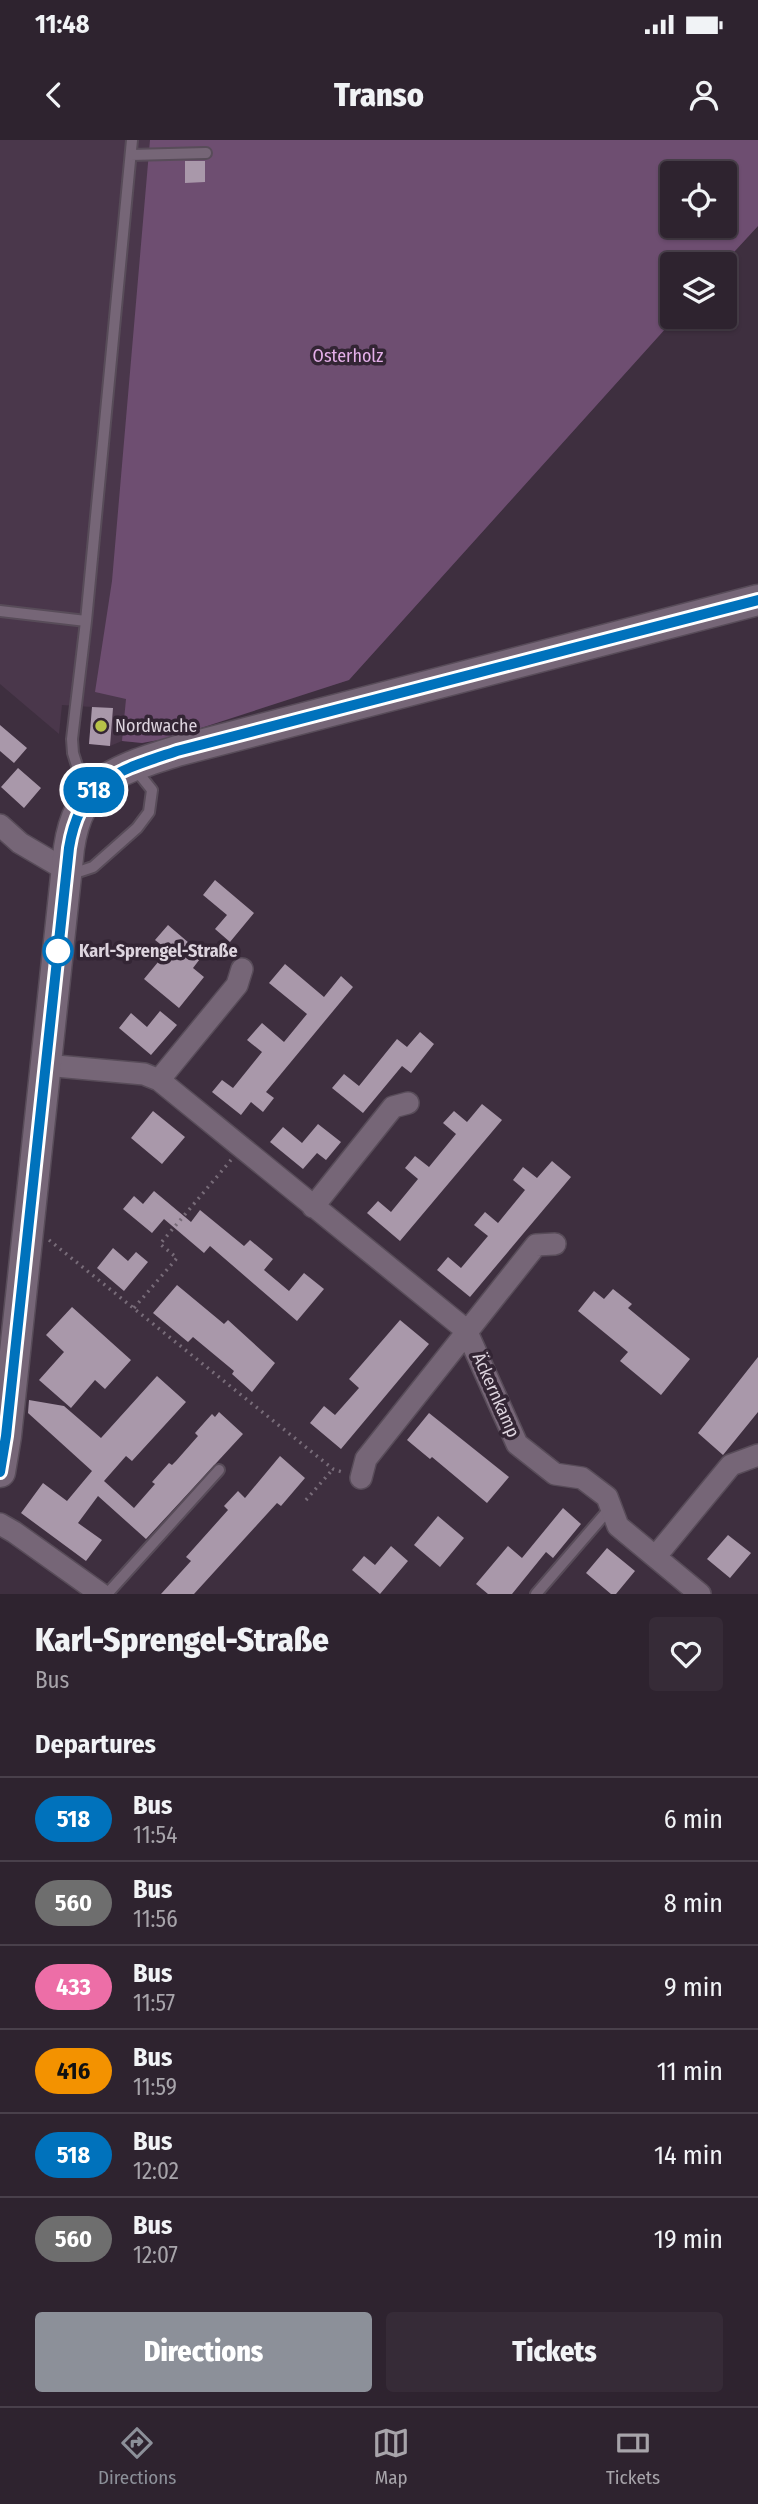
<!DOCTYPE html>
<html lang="en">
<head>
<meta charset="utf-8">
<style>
  :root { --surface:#2e232f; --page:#362b37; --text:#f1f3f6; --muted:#a7a4aa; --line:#49404b; --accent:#8c9099 }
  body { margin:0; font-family:"Fira Sans Condensed",sans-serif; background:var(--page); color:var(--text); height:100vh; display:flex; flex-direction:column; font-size:26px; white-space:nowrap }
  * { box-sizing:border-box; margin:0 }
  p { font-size:23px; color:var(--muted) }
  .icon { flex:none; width:38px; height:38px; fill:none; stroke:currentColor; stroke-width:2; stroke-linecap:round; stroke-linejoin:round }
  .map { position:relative; height:1454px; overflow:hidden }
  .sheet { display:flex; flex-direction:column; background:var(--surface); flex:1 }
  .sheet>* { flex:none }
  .badge { padding:0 14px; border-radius:23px; font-size:24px; line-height:46px }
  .buttons { position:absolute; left:660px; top:21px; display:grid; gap:14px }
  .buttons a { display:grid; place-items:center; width:77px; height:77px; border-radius:7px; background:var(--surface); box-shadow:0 2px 5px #0004,0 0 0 2px var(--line); font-size:35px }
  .map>.badge { position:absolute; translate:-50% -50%; box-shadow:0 0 0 4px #fff }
  h2 { padding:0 35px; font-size:26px; line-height:63px }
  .round { display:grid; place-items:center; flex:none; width:74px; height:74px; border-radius:7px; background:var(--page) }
  .summary { display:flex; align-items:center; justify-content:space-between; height:119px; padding:0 35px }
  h1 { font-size:33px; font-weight:800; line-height:52px }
  .cta { display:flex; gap:14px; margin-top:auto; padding:14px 35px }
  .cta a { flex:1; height:80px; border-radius:7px; background:var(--accent); color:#fff; font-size:28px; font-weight:800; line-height:80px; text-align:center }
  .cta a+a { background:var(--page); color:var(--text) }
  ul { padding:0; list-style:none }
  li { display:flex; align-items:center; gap:21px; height:84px; padding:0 35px; border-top:2px solid var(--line) }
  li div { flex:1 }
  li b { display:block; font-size:26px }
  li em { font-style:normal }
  li .badge { min-width:77px; font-weight:700; text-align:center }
  .status { display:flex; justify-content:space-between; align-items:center; height:49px; padding:0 35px; background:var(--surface); direction:ltr }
  .status svg { height:19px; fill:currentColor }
  header { display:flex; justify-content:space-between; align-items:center; height:91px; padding:0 35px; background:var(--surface); font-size:32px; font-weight:800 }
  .tab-bar { display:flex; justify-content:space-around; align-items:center; height:98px; border-top:2px solid var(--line); background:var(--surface); font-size:19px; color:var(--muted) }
  .tab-bar a { display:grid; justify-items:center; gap:4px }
  .tab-bar .selected { color:var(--accent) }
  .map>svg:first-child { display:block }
  .built { fill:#4a374b; fill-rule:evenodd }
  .forest { fill:#6e4e71; fill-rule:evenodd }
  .building { fill:#a998aa }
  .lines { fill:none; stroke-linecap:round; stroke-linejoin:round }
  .service-casing { stroke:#584c59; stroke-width:14 }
  .minor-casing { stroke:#584c59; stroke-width:24 }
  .secondary-casing { stroke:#584c59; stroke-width:33 }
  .path { stroke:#786c79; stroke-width:3.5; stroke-dasharray:2 5; stroke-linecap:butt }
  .service { stroke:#766677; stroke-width:10 }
  .minor { stroke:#766677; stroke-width:21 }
  .secondary { stroke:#766677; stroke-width:30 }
  .line-casing { stroke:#fff; stroke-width:16 }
  .line { stroke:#0072bc; stroke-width:10 }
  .poi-dot { fill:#b7c148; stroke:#332534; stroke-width:2.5 }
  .stop-dot { fill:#fff; stroke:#0072bc; stroke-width:3.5 }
  .labels { text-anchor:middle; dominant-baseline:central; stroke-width:7; stroke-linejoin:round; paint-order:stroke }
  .park-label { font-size:18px; fill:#e4afe9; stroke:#332534 }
  .poi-label { font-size:18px; fill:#ddd4de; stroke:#332534; text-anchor:start }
  .stop-label { font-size:18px; font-weight:bold; fill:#ddd4de; stroke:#332534; text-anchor:start }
  .street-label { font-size:18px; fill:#ddd4de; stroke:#332534 }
</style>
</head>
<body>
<div class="status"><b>11:48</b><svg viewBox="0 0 49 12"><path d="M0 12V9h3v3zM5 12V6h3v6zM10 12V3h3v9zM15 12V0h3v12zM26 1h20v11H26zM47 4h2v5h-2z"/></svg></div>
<header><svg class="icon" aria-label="back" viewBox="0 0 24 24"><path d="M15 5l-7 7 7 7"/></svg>Transo<svg class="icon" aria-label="person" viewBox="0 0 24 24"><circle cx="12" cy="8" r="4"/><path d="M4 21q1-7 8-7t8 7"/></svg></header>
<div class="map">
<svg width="758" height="1454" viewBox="0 0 758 1454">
  <rect width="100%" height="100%" fill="#3e2f3f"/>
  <path class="built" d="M0,0h758v86l-35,38h-51v53h4l-327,363 -207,63 -20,-2 -12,5 -21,-2 3,-37 -30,-2 -3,29 -59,-50zM672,33h52v53h-52z"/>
  <path class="forest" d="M150,0h608v86l-35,38h-51v53h4l-327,363 -179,58 -28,5 -20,-2 4,-42 -31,-7 17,-111zM672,33h52v53h-52z"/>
  <path class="building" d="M185,21h20v21l-20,1z
    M92,567l21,1 -3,38 -21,-2z
    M0,585l27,23 -13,15 -14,-12z
    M18,628l23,20 -17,20 -23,-21z
    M215,740l39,33 -24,29 -15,-13 12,-14 -24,-20z
    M168,785l35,30 -10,13 11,9 -25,31 -35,-29 24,-29 -13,-10z
    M285,824l39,33 17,-21 12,11 -87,105 8,6 -11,14 -12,-10 -10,13 -29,-23 10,-12 11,8 29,-36 -15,-12 15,-17 22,19 23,-28 -38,-31z
    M160,871l17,14 -26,30 -32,-27 12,-15 16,14z
    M420,892l14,12 -23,29 -9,-7 -39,47 -31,-25 12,-14 15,12 38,-47 10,8z
    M482,964l20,16 -102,121 -33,-28 11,-12 13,11 27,-33 -13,-11 10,-12 14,11 27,-33 -13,-11 11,-12 13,11z
    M153,971l32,26 -23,27 -31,-26z
    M318,984l23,18 -15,18 -9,-7 -14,16 -33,-27 13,-15 19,16z
    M552,1021l19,16 -101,120 -33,-27 11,-13 13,11 27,-32 -14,-11 11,-13 13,11 27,-33 -12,-10 10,-13 14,11z
    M154,1051l37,31 9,-12 44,36 6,-6 23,19 -9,11 25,21 15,-18 20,16 -27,32 -87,-75 -6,7 -40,-34 -12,14 -29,-24 11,-13 9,8z
    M113,1108l15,13 8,-9 12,10 -24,29 -27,-23z
    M177,1145l47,39 4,-4 47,43 -23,29 -20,-18 2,-3 -41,-34 -5,5 -35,-29z
    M613,1149l19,15 -4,4 62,51 -29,36 -41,-34 8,-9 -50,-41 16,-20 10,8z
    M72,1167l59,53 -26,29 -10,-9 -24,28 -32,-28 25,-28 -18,-17z
    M400,1180l29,24 -88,105 -31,-26 14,-17 11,9 24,-27 -10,-9z
    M758,1217v55l-35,43 -25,-22z
    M157,1236l29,26 -54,59 -6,-5 -22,25 30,27 21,-24 -3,-2 17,-19 3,2 4,-4 22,-25 -3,-3 17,-19 3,3 4,-5 24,22 -97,105 -48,-43 -20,27 24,17 -16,21 -65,-48 22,-30 24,18 25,-30 -64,-58 1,-13 35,6 37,32z
    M429,1273l80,64 -22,26 -55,-46 -2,2 -23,-19z
    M280,1316l25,22 -24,28 -4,-3 -83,91h-33l30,-33 -5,-4 42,-47 -4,-4 14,-15 7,7z
    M563,1368l18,16 -28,34 -7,-6 -34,42h-24l-12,-10 32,-38 14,12z
    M438,1376l26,22 -24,29 -26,-22z
    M728,1395l23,18 -21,25 -23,-19z
    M391,1406l17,15 -28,33 -28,-24 12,-14 11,9z
    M607,1408l28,23 -19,23h-5l-25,-21z"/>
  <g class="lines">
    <g class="service-casing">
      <path id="service" d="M131,15l75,-2
        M0,471l86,10
        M86,654l-13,-41 -1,-14 14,-118 46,-481
        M69,730l9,2 15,-5 44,-39 12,-16 3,-22 -12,-15 -9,-5
        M107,1454l112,-124
        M536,1454l75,-87"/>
    </g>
    <g class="minor-casing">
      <path id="minor" d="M0,685l20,18 46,27
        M45,925l99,9 15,6 307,250 51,114 38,30 27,4 25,19 11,29 82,68
        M159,940l78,-95 5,-16
        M313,1067l80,-100 15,-4
        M361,1338l5,-19 170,-214 19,-1
        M0,1384l14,8 87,62
        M656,1416l75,-91 27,-10"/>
    </g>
    <g class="secondary-casing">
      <path id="secondary" d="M0,1332l6,-36 63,-588c10,-69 49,-78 108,-97l581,-151"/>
    </g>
    <path class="path" d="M49,1100l284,229 12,4
      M134,1168l43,-50 -17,-14 71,-84
      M306,1360l27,-31"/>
    <use href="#service" class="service"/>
    <use href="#minor" class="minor"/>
    <use href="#secondary" class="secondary"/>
  </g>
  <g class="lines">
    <g class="line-casing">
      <path id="line" d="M0,1332l6,-36 63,-588c11,-69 49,-77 108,-97l581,-151"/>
    </g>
    <use href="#line" class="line"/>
  </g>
  <circle class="poi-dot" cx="101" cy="586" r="7"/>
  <circle class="stop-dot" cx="58" cy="811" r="14"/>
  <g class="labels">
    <g class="park-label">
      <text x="348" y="216">Osterholz</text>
    </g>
    <g class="poi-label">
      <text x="115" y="586">Nordwache</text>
    </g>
    <g class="stop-label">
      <text x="79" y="811">Karl-Sprengel-Straße</text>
    </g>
    <g class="street-label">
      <text transform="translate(496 1255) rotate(66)">Äckernkamp</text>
    </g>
  </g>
</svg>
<div class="buttons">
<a><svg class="icon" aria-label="locate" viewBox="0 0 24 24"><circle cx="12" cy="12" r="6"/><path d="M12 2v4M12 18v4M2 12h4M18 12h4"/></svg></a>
<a><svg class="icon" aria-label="layers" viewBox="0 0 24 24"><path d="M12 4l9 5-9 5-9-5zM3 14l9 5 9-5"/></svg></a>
</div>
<b class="badge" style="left:94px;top:650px;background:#0072bc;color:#fff">518</b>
</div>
<section class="sheet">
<div class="summary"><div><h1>Karl-Sprengel-Straße</h1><p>Bus</p></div><a class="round"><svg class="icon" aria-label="heart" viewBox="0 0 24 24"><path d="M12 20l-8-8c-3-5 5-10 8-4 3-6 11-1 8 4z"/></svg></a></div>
<h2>Departures</h2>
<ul>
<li><span class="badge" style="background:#0072bc;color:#fff">518</span><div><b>Bus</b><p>11:54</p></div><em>6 min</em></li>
<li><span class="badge" style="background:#6e6e6e;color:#fff">560</span><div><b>Bus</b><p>11:56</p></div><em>8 min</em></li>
<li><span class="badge" style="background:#ed6ea7;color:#fff">433</span><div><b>Bus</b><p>11:57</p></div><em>9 min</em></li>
<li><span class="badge" style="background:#f39200;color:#111">416</span><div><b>Bus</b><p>11:59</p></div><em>11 min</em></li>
<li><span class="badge" style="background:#0072bc;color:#fff">518</span><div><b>Bus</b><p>12:02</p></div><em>14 min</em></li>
<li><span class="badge" style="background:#6e6e6e;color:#fff">560</span><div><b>Bus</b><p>12:07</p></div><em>19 min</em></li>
</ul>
<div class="cta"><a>Directions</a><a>Tickets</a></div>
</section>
<nav class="tab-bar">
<a class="selected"><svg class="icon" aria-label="directions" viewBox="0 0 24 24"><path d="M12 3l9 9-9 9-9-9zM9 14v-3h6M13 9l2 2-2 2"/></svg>Directions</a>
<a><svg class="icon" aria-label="map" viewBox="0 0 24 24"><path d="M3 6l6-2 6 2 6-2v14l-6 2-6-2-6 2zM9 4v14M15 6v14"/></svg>Map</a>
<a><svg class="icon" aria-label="tickets" viewBox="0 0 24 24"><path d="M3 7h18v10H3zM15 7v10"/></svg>Tickets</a>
</nav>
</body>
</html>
